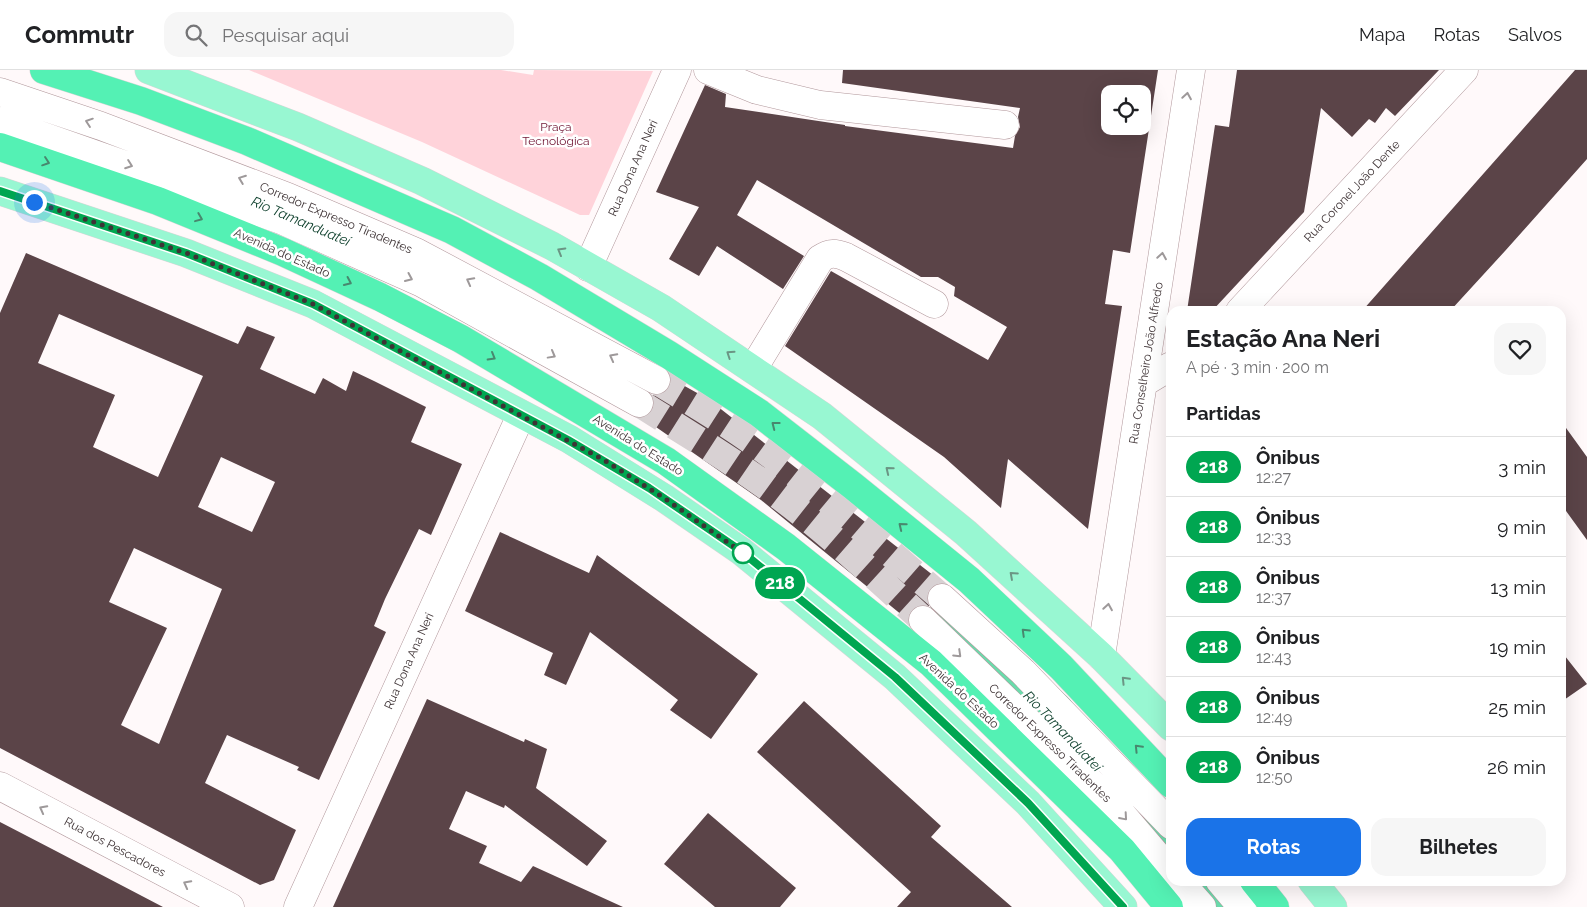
<!DOCTYPE html>
<html lang="pt">
<head>
<meta charset="utf-8">
<style>
  :root { --surface:#fff; --page:#f6f6f6; --text:#202124; --muted:#757577; --line:#e0e0e0; --accent:#1a73e8 }
  body { margin:0; font-family:Raleway,sans-serif; background:var(--page); color:var(--text); height:100vh; display:flex; flex-direction:column; font-size:19px; white-space:nowrap }
  * { box-sizing:border-box; margin:0 }
  p { font-size:16px; color:var(--muted) }
  .icon { flex:none; width:28px; height:28px; fill:none; stroke:currentColor; stroke-width:2; stroke-linecap:round; stroke-linejoin:round }
  .map { position:relative; flex:1; overflow:hidden }
  .details { position:absolute; left:1166px; top:236px; width:400px; height:580px; display:flex; flex-direction:column; background:var(--surface); border-radius:15px; box-shadow:0 5px 20px #0002 }
  .details>* { flex:none }
  .badge { padding:0 10px; border-radius:16px; font-size:18px; line-height:32px }
  .controls { position:absolute; left:1101px; top:15px; display:grid; gap:10px }
  .controls a { display:grid; place-items:center; width:50px; height:50px; border-radius:10px; background:var(--surface); box-shadow:0 5px 20px #0002; font-size:25px }
  .you { position:absolute; width:25px; height:25px; margin:-12px; border:4px solid #fff; border-radius:50%; background:#1a73e8; box-shadow:0 0 0 8px #1a73e833 }
  .map>.badge { position:absolute; translate:-50% -50%; box-shadow:0 0 0 2px #fff }
  h2 { padding:0 20px; font-size:19px; line-height:45px }
  .round { display:grid; place-items:center; flex:none; width:52px; height:52px; border-radius:15px; background:var(--page) }
  .summary { display:flex; align-items:center; justify-content:space-between; height:85px; padding:0 20px }
  h1 { font-size:24px; font-weight:700; line-height:38px }
  .cta { display:flex; gap:10px; margin-top:auto; padding:10px 20px }
  .cta a { flex:1; height:58px; border-radius:15px; background:var(--accent); color:#fff; font-size:20px; font-weight:700; line-height:58px; text-align:center }
  .cta a+a { background:var(--page); color:var(--text) }
  ul { padding:0; list-style:none }
  li { display:flex; align-items:center; gap:15px; height:60px; padding:0 20px; border-top:1px solid var(--line) }
  li div { flex:1 }
  li b { display:block; font-size:19px }
  li em { font-style:normal }
  li .badge { min-width:55px; font-weight:700; text-align:center }
  header { display:flex; align-items:center; gap:30px; box-sizing:border-box; height:70px; padding:0 25px; background:var(--surface); border-bottom:1px solid var(--line) }
  header strong { font-size:24px }
  nav { display:flex; gap:28px; margin-inline-start:auto; font-size:18px }
  .search { width:350px; height:45px; background:var(--page); display:flex; align-items:center; gap:12px; box-sizing:border-box; padding:0 18px; border-radius:15px; color:var(--muted); font-size:19px }
  .map>svg:first-child { display:block }
  .green { fill:#ffd3da }
  .lines { fill:none; stroke-linecap:round; stroke-linejoin:round }
  .river { stroke:#6adcac; stroke-width:49 }
  .building { fill:#5b4448; fill-rule:evenodd }
  .minor-tunnel { stroke:#d8d1d3; stroke-width:28; stroke-dasharray:28 14; stroke-linecap:butt }
  .minor-casing { stroke:#b1979b; stroke-width:29 }
  .major-casing { stroke:#d8d6d7; stroke-width:29 }
  .highway-casing { stroke:#d8d6d7; stroke-width:29 }
  .minor { stroke:#fff; stroke-width:28 }
  .major { stroke:#98f7d2; stroke-width:28 }
  .highway { stroke:#54f1b4; stroke-width:28 }
  .oneway { stroke:#9e999a }
  .oneway2 { stroke:#48886e }
  .oneway3 { stroke:#6b9584 }
  .line-casing { stroke:#fff; stroke-width:11 }
  .line { stroke:#00a651; stroke-width:8 }
  .walk { stroke:#3e3335; stroke-width:5; stroke-dasharray:0 9 }
  .stop-dot { fill:#fff; stroke:#00a651; stroke-width:2.5 }
  .labels { text-anchor:middle; dominant-baseline:central; stroke-width:5; stroke-linejoin:round; paint-order:stroke }
  .park-label { font-size:12px; fill:#6f1432; stroke:#fff }
  .street-label { font-size:12px; fill:#3e3335; stroke:#fff }
  .water-label { font-size:14px; font-style:italic; fill:#124330; stroke:#fff }
</style>
</head>
<body>
<header>
<strong>Commutr</strong>
<div class="search"><svg class="icon" aria-label="search" viewBox="0 0 24 24"><circle cx="10" cy="10" r="6"/><path d="M15 15l6 6"/></svg>Pesquisar aqui</div>
<nav><a>Mapa</a><a>Rotas</a><a>Salvos</a></nav>
</header>
<div class="map">
<svg width="1587" height="837" viewBox="0 0 1587 837">
  <rect width="100%" height="100%" fill="#fff9fa"/>
  <path class="green" d="M249,0h252l32,5 1,-5 119,1 -64,144h-9l-158,-73z"/>
  <g class="lines">
    <path class="river" d="M948,555l103,90
      M1119,717l52,58
      M1202,811l22,26"/>
  </g>
  <path class="building" d="M843,0h315l-28,183 -17,-3 -8,54 17,2 -34,223 -80,-70 -7,49 -57,-51 -159,-111 46,-75 157,89 19,-33 -53,-31 1,-9 -17,-10h-17l-164,-97 -20,35 67,41 -21,33 -66,-43 -18,30 -30,-17 30,-52 -43,-15 49,-107 21,9 -1,13 120,18v1l168,22 2,-12 5,-9 -2,-10 2,-9 -178,-25zM1110,24h32v32h-32z
    M1237,0h202l-44,46 -9,-8 -11,15 -6,-4 -17,18 -31,-29 -17,104 -92,99h-25l28,-186 14,2z
    M1575,0h12v89l-82,92 -55,60h-88z
    M26,183l212,91 9,-18 28,11 -15,32 55,25 8,-16 23,13 7,-20 21,10 52,26 -15,35 51,22 -31,71 -12,-6 -34,70 -11,27 12,6 -67,148 -22,-10 2,-3 -72,-32 -22,48 91,47 -22,50 -14,5 -260,-137v-435zM59,244l144,62 -45,101 -65,-30 22,-52 -77,-32zM221,387l54,25 -23,50 -54,-25zM134,478l88,41 -63,155 -38,-19 46,-97 -58,-26z
    M672,309l36,20 235,184h-6l-7,5 -3,7 2,11 -10,-1 -7,4 -4,11 -147,-120 -118,-82 4,-2 6,-6 2,-8 -3,-7 5,1 8,-3 5,-6z
    M1561,351l26,36v83l-26,-36z
    M500,462l89,41 8,-18 161,119 -47,65 -41,-29 8,-10 -88,-68 -24,53 -22,-10 9,-22 -88,-42z
    M1561,581l26,33 -26,18z
    M427,629l97,43 1,-3 22,10 -11,39 71,53 -20,25 -82,-61 -1,3 -38,-17 -17,38 38,17 -8,17 42,19 12,-16 90,41h-290z
    M804,631l137,125 -10,11 81,70h-115l14,-15 -154,-140z
    M708,743l88,75 -16,19h-65l-51,-43z
    M0,752l54,28 109,57h-163z"/>
  <g class="lines">
    <path class="minor-tunnel" d="M656,310c40,24 81,49 118,77 58,44 113,93 168,141
      M639,333c49,31 99,61 146,97 49,37 93,79 138,120"/>
    <g class="minor-casing">
      <path id="minor" d="M708,0l49,20 63,15 185,20
        M0,22l101,34 187,71 128,55 240,128
        M0,51l281,99 141,63 217,120
        M588,197l89,-197
        M1240,241l224,-241
        M753,299l67,-110c10,-7 15,-6 26,-2l88,47
        M1143,313l28,-17
        M942,528l81,74 148,153
        M923,550l190,184 58,68
        M1101,586l90,-586
        M0,716l230,121
        M1179,811l23,26
        M1220,811l22,26
        M298,837l223,-492"/>
    </g>
    <g class="major-casing">
      <path id="major" d="M149,0l149,57 124,54 130,65 109,62 161,108 144,117 135,123 70,71
        M0,121l186,62 127,51 256,135 95,59 77,53 154,126 133,126 95,104
        M1312,811l21,26"/>
    </g>
    <g class="highway-casing">
      <path id="highway" d="M44,0l97,31 106,40 205,89 87,47 130,78 90,58 94,73 116,94 92,87 110,117
        M0,77l158,54 125,51 97,45 81,42 205,122 120,86 145,116 191,187 47,57
        M1254,811l21,26"/>
    </g>
    <use href="#minor" class="minor"/>
    <use href="#major" class="major"/>
    <use href="#highway" class="highway"/>
  </g>
  <defs><path id="oneway-chevron" d="M-2-3.5L2.5 0L-2 3.5" fill="none" stroke-width="1.6" stroke-linecap="round" stroke-linejoin="round" transform="scale(1.25)"/></defs>
  <g class="oneway">
    <use href="#oneway-chevron" transform="translate(1187 26) rotate(-81)"/>
    <use href="#oneway-chevron" transform="translate(89 52) rotate(-161)"/>
    <use href="#oneway-chevron" transform="translate(129 95) rotate(20)"/>
    <use href="#oneway-chevron" transform="translate(242 109) rotate(-159)"/>
    <use href="#oneway-chevron" transform="translate(1162 186) rotate(-81)"/>
    <use href="#oneway-chevron" transform="translate(409 208) rotate(24)"/>
    <use href="#oneway-chevron" transform="translate(470 211) rotate(-152)"/>
    <use href="#oneway-chevron" transform="translate(552 285) rotate(29)"/>
    <use href="#oneway-chevron" transform="translate(613 287) rotate(-152)"/>
    <use href="#oneway-chevron" transform="translate(1108 537) rotate(-81)"/>
    <use href="#oneway-chevron" transform="translate(958 584) rotate(44)"/>
    <use href="#oneway-chevron" transform="translate(43 739) rotate(-152)"/>
    <use href="#oneway-chevron" transform="translate(1124 747) rotate(49)"/>
    <use href="#oneway-chevron" transform="translate(187 814) rotate(-152)"/>
  </g>
  <g class="oneway2">
    <use href="#oneway-chevron" transform="translate(46 92) rotate(19)"/>
    <use href="#oneway-chevron" transform="translate(199 148) rotate(22)"/>
    <use href="#oneway-chevron" transform="translate(348 212) rotate(25)"/>
    <use href="#oneway-chevron" transform="translate(492 287) rotate(30)"/>
    <use href="#oneway-chevron" transform="translate(775 355) rotate(-142)"/>
    <use href="#oneway-chevron" transform="translate(902 456) rotate(-141)"/>
    <use href="#oneway-chevron" transform="translate(1025 562) rotate(-136)"/>
    <use href="#oneway-chevron" transform="translate(1138 678) rotate(-134)"/>
  </g>
  <g class="oneway3">
    <use href="#oneway-chevron" transform="translate(561 181) rotate(-150)"/>
    <use href="#oneway-chevron" transform="translate(730 284) rotate(-146)"/>
    <use href="#oneway-chevron" transform="translate(889 400) rotate(-141)"/>
    <use href="#oneway-chevron" transform="translate(1013 505) rotate(-138)"/>
    <use href="#oneway-chevron" transform="translate(1125 610) rotate(-134)"/>
  </g>
  <g class="lines">
    <g class="line-casing">
      <path id="line" d="M0,121l186,62 127,51 255,136 81,48 92,63 154,126 133,126 95,104"/>
    </g>
    <use href="#line" class="line"/>
    <path class="walk" d="M34,132l152,51 127,51 291,156 60,38 79,55"/>
  </g>
  <circle class="stop-dot" cx="743" cy="483" r="10"/>
  <g class="labels">
    <g class="park-label">
      <text x="556" y="57">Praça<tspan x="556" dy="14">Tecnológica</tspan></text>
    </g>
    <g class="street-label">
      <text transform="translate(633 98) rotate(-66)">Rua Dona Ana Neri</text>
      <text transform="translate(1352 121) rotate(-47)">Rua Coronel João Dente</text>
      <text transform="translate(336 148) rotate(23)">Corredor Expresso Tiradentes</text>
      <text transform="translate(282 183) rotate(24)">Avenida do Estado</text>
      <text transform="translate(1146 293) rotate(-81)">Rua Conselheiro João Alfredo</text>
      <text transform="translate(638 375) rotate(32)">Avenida do Estado</text>
      <text transform="translate(409 591) rotate(-66)">Rua Dona Ana Neri</text>
      <text transform="translate(959 621) rotate(43)">Avenida do Estado</text>
      <text transform="translate(1050 673) rotate(44)">Corredor Expresso Tiradentes</text>
      <text transform="translate(115 777) rotate(28)">Rua dos Pescadores</text>
    </g>
    <g class="water-label">
      <text transform="translate(301 151) rotate(23)">Rio Tamanduateí</text>
      <text transform="translate(1063 661) rotate(46)">Rio Tamanduateí</text>
    </g>
  </g>
</svg>
<div class="controls">
<a><svg class="icon" aria-label="locate" viewBox="0 0 24 24"><circle cx="12" cy="12" r="6"/><path d="M12 2v4M12 18v4M2 12h4M18 12h4"/></svg></a>
</div>
<div class="you" style="left:34px;top:132px"></div>
<b class="badge" style="left:780px;top:513px;background:#00a651;color:#fff">218</b>
<section class="details">
<div class="summary"><div><h1>Estação Ana Neri</h1><p>A pé · 3 min · 200 m</p></div><a class="round"><svg class="icon" aria-label="heart" viewBox="0 0 24 24"><path d="M12 20l-8-8c-3-5 5-10 8-4 3-6 11-1 8 4z"/></svg></a></div>
<h2>Partidas</h2>
<ul>
<li><span class="badge" style="background:#00a651;color:#fff">218</span><div><b>Ônibus</b><p>12:27</p></div><em>3 min</em></li>
<li><span class="badge" style="background:#00a651;color:#fff">218</span><div><b>Ônibus</b><p>12:33</p></div><em>9 min</em></li>
<li><span class="badge" style="background:#00a651;color:#fff">218</span><div><b>Ônibus</b><p>12:37</p></div><em>13 min</em></li>
<li><span class="badge" style="background:#00a651;color:#fff">218</span><div><b>Ônibus</b><p>12:43</p></div><em>19 min</em></li>
<li><span class="badge" style="background:#00a651;color:#fff">218</span><div><b>Ônibus</b><p>12:49</p></div><em>25 min</em></li>
<li><span class="badge" style="background:#00a651;color:#fff">218</span><div><b>Ônibus</b><p>12:50</p></div><em>26 min</em></li>
</ul>
<div class="cta"><a>Rotas</a><a>Bilhetes</a></div>
</section>
</div>
</body>
</html>
